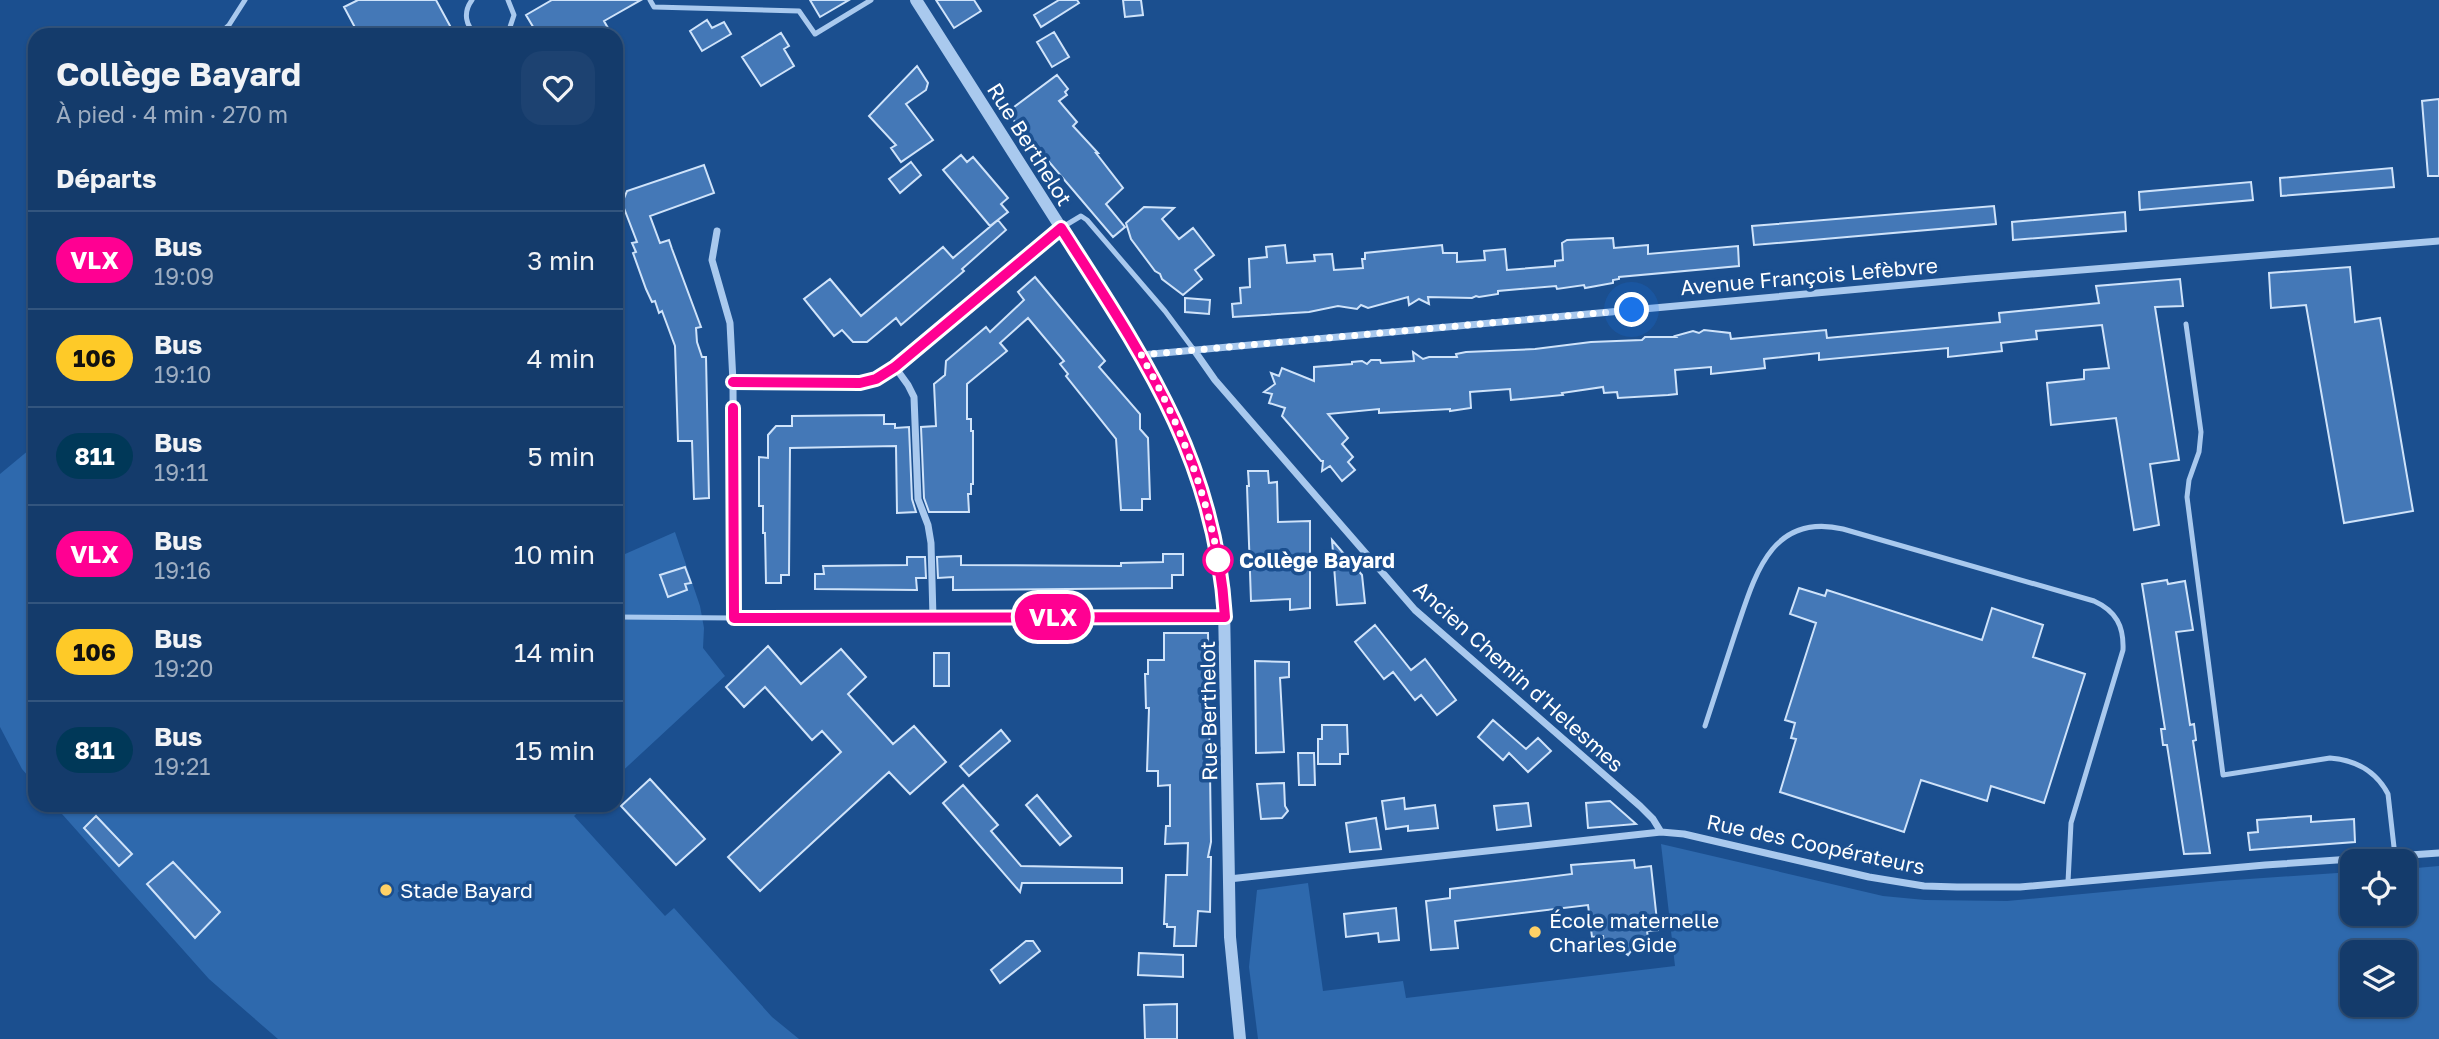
<!DOCTYPE html>
<html lang="fr">
<head>
<meta charset="utf-8">
<style>
  :root { --surface:#143b6b; --page:#1d4271; --text:#f1f3f6; --muted:#9dadc1; --line:#33557e }
  body { margin:0; font-family:"Golos Text",sans-serif; background:var(--page); color:var(--text); height:100vh; display:flex; flex-direction:column; font-size:26px; white-space:nowrap }
  * { box-sizing:border-box; margin:0 }
  p { font-size:23px; color:var(--muted) }
  .icon { flex:none; width:38px; height:38px; fill:none; stroke:currentColor; stroke-width:2; stroke-linecap:round; stroke-linejoin:round }
  .map { position:relative; flex:1; overflow:hidden }
  .drawer { position:absolute; left:28px; top:28px; width:595px; height:784px; display:flex; flex-direction:column; background:var(--surface); border-radius:21px; box-shadow:0 2px 5px #0004,0 0 0 2px var(--line) }
  .drawer>* { flex:none }
  .badge { padding:0 14px; border-radius:23px; font-size:24px; line-height:46px }
  .controls { position:absolute; left:2340px; top:849px; display:grid; gap:14px }
  .controls a { display:grid; place-items:center; width:77px; height:77px; border-radius:14px; background:var(--surface); box-shadow:0 2px 5px #0004,0 0 0 2px var(--line); font-size:35px }
  .you { position:absolute; width:35px; height:35px; margin:-18px; border:5px solid #fff; border-radius:50%; background:#1a73e8; box-shadow:0 0 0 10px #1a73e833 }
  .map>.badge { position:absolute; translate:-50% -50%; box-shadow:0 0 0 4px #fff }
  h2 { padding:0 28px; font-size:26px; line-height:63px }
  .round { display:grid; place-items:center; flex:none; width:74px; height:74px; border-radius:21px; background:var(--page) }
  .summary { display:flex; align-items:center; justify-content:space-between; height:119px; padding:0 28px }
  h1 { font-size:33px; font-weight:700; line-height:52px }
  ul { padding:0; list-style:none }
  li { display:flex; align-items:center; gap:21px; height:98px; padding:0 28px; border-top:2px solid var(--line) }
  li div { flex:1 }
  li b { display:block; font-size:26px }
  li em { font-style:normal }
  li .badge { min-width:77px; font-weight:700; text-align:center }
  .map>svg:first-child { display:block }
  .green { fill:#2e69ad; fill-rule:evenodd }
  .building { fill:#4478b7; stroke:#cfe3fa; stroke-width:2 }
  .lines { fill:none; stroke-linecap:round; stroke-linejoin:round }
  .service { stroke:#a9c9ee; stroke-width:5 }
  .minor { stroke:#a9c9ee; stroke-width:7 }
  .tertiary { stroke:#a9c9ee; stroke-width:12 }
  .line-casing { stroke:#fff; stroke-width:16 }
  .line { stroke:#ff0092; stroke-width:10 }
  .walk { stroke:#fff; stroke-width:7; stroke-dasharray:0 12.6 }
  .stop-dot { fill:#fff; stroke:#ff0092; stroke-width:3.5 }
  .poi-dot { fill:#ffd166; stroke:#1b4f8f; stroke-width:2.5 }
  .labels { text-anchor:middle; dominant-baseline:central; stroke-width:7; stroke-linejoin:round; paint-order:stroke }
  .street-label { font-size:21px; fill:#fff; stroke:#1b4f8f }
  .stop-label { font-size:21px; font-weight:bold; fill:#fff; stroke:#1b4f8f; text-anchor:start }
  .poi-label { font-size:21px; fill:#fff; stroke:#1b4f8f; text-anchor:start }
</style>
</head>
<body>
<div class="map">
<svg width="2439" height="1039" viewBox="0 0 2439 1039">
  <rect width="100%" height="100%" fill="#1b4f8f"/>
  <path class="green" d="M35,445v339l-13,-15 -22,-42v-253z
    M675,532l25,74 4,22 -1,20 22,28 -109,101v-219z
    M54,805h532l-12,11 91,100 9,-8 98,109 27,22h-521l-69,-60z
    M1661,844l222,52 42,4 82,1 213,-20 132,-9v42h52l1,-45 34,-3v173h-1181l-9,-72 8,-77 51,-7 15,108 80,-10 3,17 269,-32zM2352,952h52v52h-52z"/>
  <path class="building" d="M358,0h78l19,35h-96l-15,-28z
    M552,0h89l-37,21 8,14h-74l-12,-20z
    M810,0h39l-29,17z
    M936,0h38l7,11 -27,17z
    M1059,0h18l2,3 -38,24 -7,-12z
    M1123,0h18l2,15 -18,2z
    M707,20l5,8 12,-6 7,12 -29,17 -12,-20z
    M1054,32l15,25 -17,10 -15,-25z
    M781,33l8,13 -5,3 10,17 -33,20 -19,-29z
    M917,66l11,17 -2,7 -20,14 27,36 -32,22 -10,-14 5,-3 -27,-29z
    M1057,75l11,14 -3,3 2,3 -8,6 18,21 -4,4 25,27h-2l27,35 -17,16 19,23 -12,10 -103,-121v-6z
    M2439,99v77h-11l-6,-75z
    M961,155l6,7 6,-5 35,41 -7,6 7,8 -18,14 -47,-56z
    M911,162l10,13 -21,18 -11,-14z
    M704,165l10,28 -64,23 10,27 9,-3 3,9 29,78 -5,1 1,14 5,15h4l3,141 -15,1 -2,-58h-14l-3,-95 -13,-35 -3,2 -4,-12 -3,1 -6,-13 -13,-36 3,-1 -4,-9 5,-1 -15,-39 5,-12z
    M2392,168l2,19 -113,9 -1,-18z
    M2251,182l2,18 -113,10 -1,-18z
    M1994,206l2,18 -242,21 -2,-19z
    M1144,207l30,1 -12,11 17,20 14,-11 21,27 -19,15 7,9 -19,16 -21,-16 -2,-5 -5,-3 -24,-32 -5,-16z
    M2125,212l1,19 -113,9 -1,-18z
    M998,220l8,10 -44,39 2,2 -63,54 -5,-7 -29,24h-14l-11,-12 -8,6 -30,-37 26,-20 31,37 82,-69 10,11z
    M1613,238l1,10 34,-3v9l90,-8 1,20 -120,11v2l-6,1v3l-28,5 -1,-3 -27,4 -1,-3 -58,5v3l-19,3 -3,-1 -4,2 -44,-1 1,7 -10,-5 -10,6 -1,-8 -40,11 -7,-3 -4,4 -19,-3 -29,6 -76,5 -1,-13 9,-1 -1,-15 10,-1 -1,-28 18,-2 -1,-10 19,-2 2,18 28,-2 -1,-6 18,-1 2,16 29,-2 -1,-9h3v-6l77,-8 1,8h14v9l28,-2 -1,-9 21,-2 2,21 48,-4v-5l8,-1 -1,-17 5,-3z
    M2350,267l5,55 25,-4 33,193 -69,12 -38,-218 -35,3 -2,-35z
    M1035,277l70,84 -6,6 41,47v15l8,9 2,61h-8v11h-21l-5,-71 -50,-63 2,-2 -8,-10 4,-3 -36,-43 -28,25 7,8 -40,33v35h4v12h2v53h-2v10h-3l1,18h-40l-5,-14 -3,-71 15,-1 -2,-42 11,-9 1,-14 40,-34 4,5 34,-32 -6,-8z
    M2180,279l3,27 -28,1 24,153 -29,4 9,61 -25,5 -18,-112 -65,7 -4,-42 37,-4v-9l25,-2 -7,-43 -66,6 1,8 -36,4 1,8 -54,6v-9l-129,12v-7l-55,6 1,9 -54,6v-7l-36,3 2,24 -9,1 -50,3 -1,-6 -13,1 -1,-6 -41,6 1,2 -52,5 -1,-11 -40,3 1,16 -21,3v-2l-71,4v-4l-51,5 20,24 -6,6 11,13 -5,5 7,8 -13,11 -12,-15 -8,5 1,-10h-2l-39,-45 3,-8 -16,-5 3,-9 -8,-2 11,-8 -4,-11 8,3 3,-8 32,13v-14l38,-3v-2l10,-1 5,3 4,-4h9l1,3 33,-2 -1,-9 10,7 6,-2h28l-1,-3 10,-2 69,-3 56,-7 51,-2 3,-3h31l-1,-1 18,-5 6,2 5,-3 26,3 1,6 95,-9 1,8 173,-16 -1,-9 100,-10 -3,-17z
    M1185,298l25,2 -1,14 -24,-2z
    M884,415v9h11v4l14,-1 3,72 4,13 -19,1 -1,-67 -106,2 -1,127h-8v8h-15l-1,-50h-2v-27h-4v-49l9,1v-23l8,-9h16v-10z
    M1248,471h20l1,12 8,-1 1,40 32,-1v87l-20,2v-11l-39,2 -4,-115h2z
    M1332,540l30,35 3,28 -28,2z
    M1163,554h20v21h-11v13l-219,2v-13l-15,1 -1,-21 24,-1v9l160,1v-3l42,-1z
    M907,557h18l1,21h-10l1,12 -102,-1v-15h9l-1,-8 84,-1z
    M685,567l6,16 -6,1 2,6 -19,7 -8,-22z
    M2167,580l1,4 17,-3 8,49 -17,2 14,93 4,-1 2,16 -3,1 17,112 -26,1 -17,-109h-4l-2,-16h4l-23,-145z
    M1799,588l26,8 2,-6 155,50 10,-32 51,17 -10,32 52,17 -41,129 -53,-17 -4,15 -66,-21 -17,52 -124,-40 16,-53 -5,-1 4,-15 -10,-3 31,-97 -26,-9z
    M1375,625l36,45 14,-11 31,41 -19,15 -16,-20 -6,5 -22,-28 -9,7 -29,-37z
    M1164,633h44l3,209 -3,15h3l-1,55 -12,-1 -2,35h-22l1,-19h-8v-3h-3l2,-49h21l1,-32 -23,1 1,-18h4v-41l-12,1v-15h-11l2,-63h-3l-1,-34h3v-14h16z
    M768,646l33,38 40,-35 25,28 -18,17 45,50 21,-18 32,36 -36,32 -21,-22 -129,119 -32,-34 113,-105 -19,-21 -10,9 -47,-53 -21,20 -18,-20z
    M934,653h15v33h-15z
    M1255,661l34,1v15l-9,1 4,74 -28,1z
    M1493,720l33,29 12,-11 13,13 -23,21 -19,-19 -6,7 -25,-23z
    M1322,725h25l1,29h-8v10h-22v-25h4z
    M1001,730l9,11 -41,35 -9,-10z
    M1298,753h16l1,32h-16z
    M650,779l55,60 -29,26 -55,-59z
    M1284,783l1,23 3,5 -6,7 -21,1 -4,-35z
    M963,785l35,40 -7,6 30,35 101,2v15h-100l-2,9 -77,-89z
    M1037,795l34,41 -11,9 -34,-40z
    M1404,798l1,11 30,-4 3,23 -30,3v-5l-22,3 -4,-28z
    M1610,801l26,23 -48,4 -2,-25z
    M1528,803l3,23 -34,4 -3,-24z
    M96,816l36,38 -13,12 -35,-38z
    M2311,816v6l43,-3 1,23 -105,8 -2,-17 10,-1 -1,-12z
    M1376,818l5,31 -31,3 -4,-29z
    M1634,860l1,8 16,-2 7,64 -11,1 2,13 -14,2 -7,9 -9,-7 -14,1 -2,-13 -11,1 -4,-32 -133,16 3,27 -27,2 -5,-49 24,-3v-9l122,-15 -1,-9z
    M173,862l47,50 -25,26 -48,-54z
    M1396,908l3,32 -20,2 -1,-9 -32,4 -2,-23z
    M1026,941h7l7,10 -40,32 -9,-13z
    M1139,953l44,2v22l-45,-2z
    M1177,1004v35h-32l-1,-34z"/>
  <g class="lines">
    <path class="service" d="M472,0c-9,12 -7,26 5,35
      M650,0l4,7 145,4 16,23 56,-34
      M218,35l11,-10 16,-25
      M503,35l6,-5 5,-15 -6,-15
      M1061,228l20,-12 6,4 78,91 29,39
      M2186,324l15,108 -2,20 -10,28 -2,17 36,278 107,-17c25,2 46,13 58,36l7,62
      M616,617l118,1
      M1705,726c10,-31 20,-62 30,-92 19,-55 34,-122 108,-105l251,72c22,10 30,25 29,49l-52,173 -3,59"/>
    <path class="minor" d="M1061,228l-166,139 -19,12 -16,4 -127,-1 1,236 491,-1
      M717,231l-5,29 18,63 3,59
      M1194,350l21,30 200,230 225,196 13,13 8,13
      M1141,355l829,-76 469,-38
      M895,367l13,18 6,12 4,102 10,26 3,18 2,75
      M1229,879l432,-47 23,2 185,43 55,9 33,1h63l245,-22 174,-12"/>
    <path class="tertiary" d="M916,0l210,330 44,78 28,69 14,52 12,77 6,331 10,102"/>
  </g>
  <g class="lines">
    <g class="line-casing">
      <path id="line" d="M733,382l127,1 16,-4 19,-12 166,-139c82,128 154,231 164,389l-491,1 -1,-210"/>
    </g>
    <use href="#line" class="line"/>
    <path class="walk" d="M1218,560l1,3c-14,-75 -40,-142 -78,-208l491,-45"/>
  </g>
  <circle class="stop-dot" cx="1218" cy="560" r="14"/>
  <g class="poi-dot">
    <circle cx="386" cy="890" r="7"/>
    <circle cx="1535" cy="932" r="7"/>
  </g>
  <g class="labels">
    <g class="street-label">
      <text transform="translate(1030 144) rotate(58)">Rue Berthelot</text>
      <text transform="translate(1809 276) rotate(-5)">Avenue François Lefèbvre</text>
      <text transform="translate(1519 676) rotate(42)">Ancien Chemin d'Helesmes</text>
      <text transform="translate(1208 711) rotate(-91)">Rue Berthelot</text>
      <text transform="translate(1816 844) rotate(12)">Rue des Coopérateurs</text>
    </g>
    <g class="stop-label">
      <text x="1239" y="560">Collège Bayard</text>
    </g>
    <g class="poi-label">
      <text x="400" y="890">Stade Bayard</text>
      <text x="1549" y="920">École maternelle<tspan x="1549" dy="24">Charles Gide</tspan></text>
    </g>
  </g>
</svg>
<div class="controls">
<a><svg class="icon" aria-label="locate" viewBox="0 0 24 24"><circle cx="12" cy="12" r="6"/><path d="M12 2v4M12 18v4M2 12h4M18 12h4"/></svg></a>
<a><svg class="icon" aria-label="layers" viewBox="0 0 24 24"><path d="M12 4l9 5-9 5-9-5zM3 14l9 5 9-5"/></svg></a>
</div>
<div class="you" style="left:1632px;top:310px"></div>
<b class="badge" style="left:1053px;top:617px;background:#ff0092;color:#fff">VLX</b>
<section class="drawer">
<div class="summary"><div><h1>Collège Bayard</h1><p>À pied · 4 min · 270 m</p></div><a class="round"><svg class="icon" aria-label="heart" viewBox="0 0 24 24"><path d="M12 20l-8-8c-3-5 5-10 8-4 3-6 11-1 8 4z"/></svg></a></div>
<h2>Départs</h2>
<ul>
<li><span class="badge" style="background:#ff0092;color:#fff">VLX</span><div><b>Bus</b><p>19:09</p></div><em>3 min</em></li>
<li><span class="badge" style="background:#feca28;color:#111">106</span><div><b>Bus</b><p>19:10</p></div><em>4 min</em></li>
<li><span class="badge" style="background:#003858;color:#fff">811</span><div><b>Bus</b><p>19:11</p></div><em>5 min</em></li>
<li><span class="badge" style="background:#ff0092;color:#fff">VLX</span><div><b>Bus</b><p>19:16</p></div><em>10 min</em></li>
<li><span class="badge" style="background:#feca28;color:#111">106</span><div><b>Bus</b><p>19:20</p></div><em>14 min</em></li>
<li><span class="badge" style="background:#003858;color:#fff">811</span><div><b>Bus</b><p>19:21</p></div><em>15 min</em></li>
</ul>
</section>
</div>
</body>
</html>
